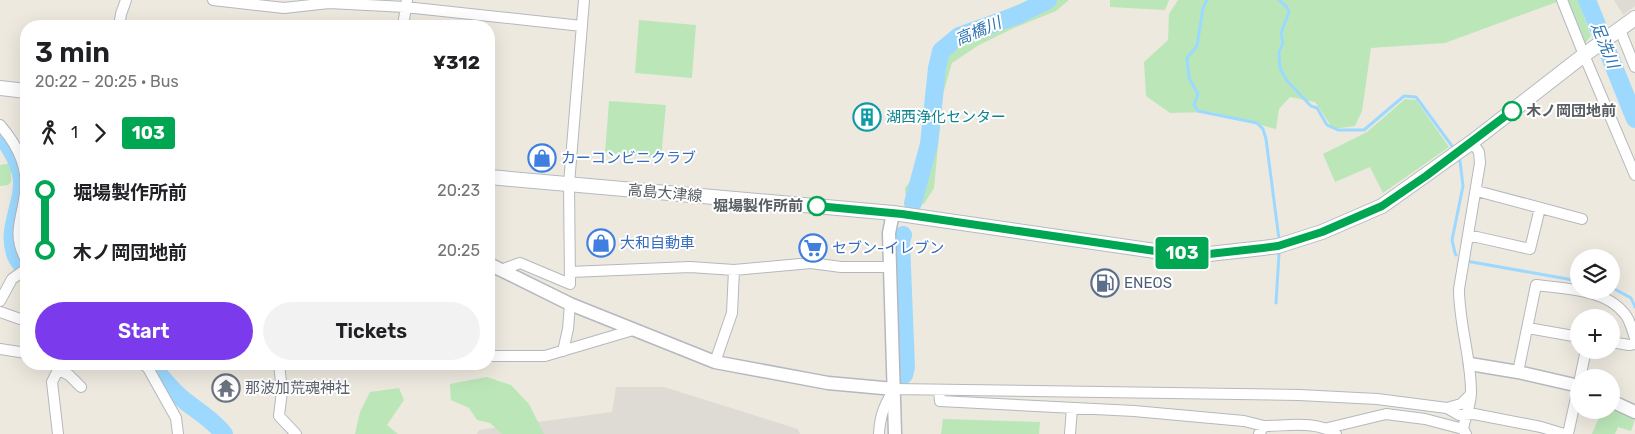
<!DOCTYPE html>
<html lang="en">
<head>
<meta charset="utf-8">
<style>
  :root { --surface:#fff; --page:#f2f2f2; --text:#202124; --muted:#757577; --accent:#7c3aed }
  body { margin:0; font-family:Rubik,"Noto Sans JP",sans-serif; background:var(--page); color:var(--text); height:100vh; display:flex; flex-direction:column; font-size:19px; white-space:nowrap }
  * { box-sizing:border-box; margin:0 }
  p { font-size:16px; color:var(--muted) }
  .icon { flex:none; width:28px; height:28px; fill:none; stroke:currentColor; stroke-width:2; stroke-linecap:round; stroke-linejoin:round }
  .map { position:relative; flex:1; overflow:hidden }
  .drawer { position:absolute; left:20px; top:20px; width:475px; height:350px; display:flex; flex-direction:column; background:var(--surface); border-radius:20px; box-shadow:0 5px 20px #0002 }
  .drawer>* { flex:none }
  .badge { padding:0 10px; border-radius:4px; font-size:18px; line-height:32px }
  .tools { position:absolute; left:1570px; top:249px; display:grid; gap:10px }
  .tools a { display:grid; place-items:center; width:50px; height:50px; border-radius:50%; background:var(--surface); box-shadow:0 5px 20px #0002; font-size:25px }
  .map>.badge { position:absolute; translate:-50% -50%; box-shadow:0 0 0 2px #fff }
  .legs { display:flex; align-items:center; gap:8px; height:55px; padding:0 15px; font-size:16px }
  .legs p { margin-inline-start:auto }
  .overview { display:flex; align-items:center; justify-content:space-between; height:85px; padding:0 15px }
  h1 { font-size:28px; font-weight:600; line-height:38px }
  .primary-button { display:flex; gap:10px; margin-top:auto; padding:10px 15px }
  .primary-button a { flex:1; height:58px; border-radius:30px; background:var(--accent); color:#fff; font-size:20px; font-weight:600; line-height:58px; text-align:center }
  .primary-button a+a { background:var(--page); color:var(--text) }
  ul { padding:0 15px; list-style:none }
  li { display:flex; align-items:center; gap:18px; height:60px; font-size:19px }
  li i { display:grid; place-items:center; width:8px; height:100%; margin:0 6px; background:currentColor }
  li i::after { content:''; width:12px; height:12px; margin:-6px; border:4px solid; border-radius:50%; background:var(--surface) }
  li p { margin-inline-start:auto }
  li:first-child i { background:linear-gradient(#0000 50%,currentColor 0) }
  li:last-child i { background:linear-gradient(currentColor 50%,#0000 0) }
  .map>svg:first-child { display:block }
  .industrial { fill:#dddbd4 }
  .green { fill:#bbe7b8 }
  .lines { fill:none; stroke-linecap:round; stroke-linejoin:round }
  .stream { stroke:#9dd9ff; stroke-width:3 }
  .river { stroke:#9dd9ff; stroke-width:18 }
  .minor-casing { stroke:#b5b8be; stroke-width:12 }
  .tertiary-casing { stroke:#b5b8be; stroke-width:15 }
  .secondary-casing { stroke:#b5bac0; stroke-width:16 }
  .minor { stroke:#fff; stroke-width:10 }
  .tertiary { stroke:#fff; stroke-width:12 }
  .secondary { stroke:#fff; stroke-width:14 }
  .line-1-casing { stroke:#fff; stroke-width:11 }
  .line-1 { stroke:#00a651; stroke-width:8 }
  .stop-1-dot { fill:#fff; stroke:#00a651; stroke-width:2.5 }
  .labels { text-anchor:middle; dominant-baseline:central; stroke-width:4; stroke-linejoin:round; paint-order:stroke }
  .stop-label { font-size:15px; font-weight:bold; fill:#585d62; stroke:#fff; text-anchor:start }
  .culture-label { font-size:15px; fill:#0d838f; stroke:#fff; text-anchor:start }
  .shop-label { font-size:15px; fill:#366cbe; stroke:#fff; text-anchor:start }
  .street-label { font-size:15px; fill:#585d62; stroke:#fff }
  .service-label { font-size:15px; fill:#4e5e75; stroke:#fff; text-anchor:start }
  .worship-label { font-size:15px; fill:#5b616d; stroke:#fff; text-anchor:start }
  .water-label { font-size:16px; font-style:italic; fill:#3075b0; stroke:#fff }
</style>
</head>
<body>
<div class="map">
<svg width="1635" height="434" viewBox="0 0 1635 434">
  <rect width="100%" height="100%" fill="#ede9df"/>
  <path class="industrial" d="M1614,0h21v6l-12,9z
    M616,387h48l134,42 2,5h-323l2,-4 133,-18z"/>
  <path class="green" d="M1029,0h40l-13,11 -42,17 -35,17 -27,18 -9,31 -9,94 -10,16 -18,-3 -1,-13 10,-13 22,-128 27,-20z
    M1110,0h59l-4,10 -55,-3z
    M1178,0h378l1,2 -112,41 -74,5 -9,63 -7,15 -22,3 -18,-27 -25,-5 -11,12 -3,20 -64,-17 -42,1 -24,-17 -2,-34 24,-22 1,-26z
    M1566,0h12l13,36 -7,9z
    M639,20l57,5 -4,53 -57,-5z
    M1405,99l11,1 33,47 -66,46 -13,-26 -35,15 -12,-28 44,-22z
    M609,101l57,4 -5,53 -56,-5z
    M7,164l4,1v17l-3,3 -8,1v-21z
    M487,377l24,8 18,19 15,30h-42l-12,-11 -13,-3 -8,-12 -18,-8 -1,-16z
    M399,388l5,12 -17,25 11,9h-43l5,-22 10,-20z
    M1611,409l24,10 -4,12 -13,-4 -3,7h-23l10,-24z
    M943,419l97,3 -1,12h-98z"/>
  <g class="lines">
    <path class="stream" d="M1207,0l-4,8 -6,38 -10,12 2,20 9,16 -4,11 4,6 59,12 6,6 3,10 13,100
      M1279,0l8,7 2,5 -8,21 2,10 -4,9 1,16 7,13 24,25 6,2 10,17 11,5h26l40,-34 12,1 36,49
      M1456,255l-1,-2 -3,-13 11,-54 -3,-25
      M1466,261l113,20
      M1611,287l20,11 4,9
      M1276,303l3,-49"/>
    <path class="river" d="M1587,0l48,119
      M0,133c8,12 18,26 21,41 6,28 -18,56 -4,84 2,4 6,8 9,12
      M913,203l16,-59 8,-76 4,-17 18,-15 59,-21 30,-15
      M903,235l-2,7 5,125 -2,8
      M151,364c10,13 21,27 34,37 14,11 28,19 39,33"/>
    <g class="minor-casing">
      <path id="minor" d="M213,0l71,8 45,-5 76,4 177,19
        M1562,0l22,55 51,120
        M119,26l2,-12 5,-14
        M403,26l4,-26
        M1620,30l15,37
        M0,125c19,22 30,45 24,75 -4,24 -11,36 2,60
        M1477,191l105,28
        M1468,235l62,14 10,-41
        M501,270l19,-7 50,21 -1,-100 15,-184
        M570,272l120,-5 44,3 77,-7 30,4h49
        M0,301l12,-22 14,-10
        M0,312l26,9
        M1528,328l51,9
        M1611,342l18,3 6,-1
        M0,349l26,4
        M563,351l5,-22 2,-25
        M489,356h56l88,-26
        M715,362l17,-49 2,-43
        M143,364l5,4 28,50 2,16
        M279,364l3,27 -3,25 17,18
        M59,370l10,5 12,12
        M1518,372l18,-87c28,4 69,4 88,28 6,6 8,17 11,25
        M1580,378l6,-28
        M939,390l1,11 194,10 110,10 20,5
        M1447,408l14,-4 10,-10
        M1328,428l58,-14 39,5 38,10 3,5
        M1463,429c2,-12 8,-24 8,-37 0,-35 -12,-68 -12,-103l21,-126 -1,-11 -7,-10
        M58,434l-6,-52 9,-18
        M879,434c1,-19 5,-28 15,-45l405,6 78,4 70,9 12,7 15,-1 67,13 23,7
        M1070,434l2,-26
        M1259,434l5,-8c23,0 52,-6 72,8
        M1568,434l11,-50"/>
    </g>
    <g class="tertiary-casing">
      <path id="tertiary" d="M893,213l-4,20 1,34 5,167
        M489,264l81,40 145,58 113,21 66,6
        M1470,364l48,8 61,14
        M1611,401l24,11"/>
    </g>
    <g class="secondary-casing">
      <path id="secondary" d="M0,88l26,3
        M489,177l404,36 269,39 47,2 54,-6 15,-2 44,-14 60,-26 90,-64 112,-87 51,-37"/>
    </g>
    <use href="#minor" class="minor"/>
    <use href="#tertiary" class="tertiary"/>
    <use href="#secondary" class="secondary"/>
  </g>
  <g class="lines">
    <g class="line-1-casing">
      <path id="line-1" d="M817,206l85,8 260,38 47,2 54,-6 15,-2 44,-14 60,-26 44,-30 86,-65"/>
    </g>
    <use href="#line-1" class="line-1"/>
  </g>
  <defs>
    <g id="building-ring" transform="scale(1.4375)"><circle r="9.5" fill="#fff" stroke="#0f9aa8" stroke-width="1.5"/><path d="M-4-6H4V6H1V3H-1V6H-4ZM-2.5-4.3h1.7v1.8h-1.7ZM.8-4.3h1.7v1.8H.8ZM-2.5-1h1.7V.8h-1.7ZM.8-1h1.7V.8H.8Z" fill="#0f9aa8"/></g>
    <g id="shop-ring" transform="scale(1.4375)"><circle r="9.5" fill="#fff" stroke="#3f7fe0" stroke-width="1.5"/><path d="M-5-2.5h2.3a2.7 3.5 0 0 1 5.4 0H5L5.5 6h-11ZM-1.5-2.5h3a1.5 2.3 0 0 0-3 0Z" fill="#3f7fe0"/></g>
    <g id="supermarket-ring" transform="scale(1.4375)"><circle r="9.5" fill="#fff" stroke="#3f7fe0" stroke-width="1.5"/><path d="M-6-5.5h2.5l.6 2H6L4.5 2H-2.5L-4.4-4H-6ZM-1.5 3.2a1.3 1.3 0 1 0 .1 0ZM3 3.2a1.3 1.3 0 1 0 .1 0Z" fill="#3f7fe0"/></g>
    <g id="fuel-ring" transform="scale(1.4375)"><circle r="9.5" fill="#fff" stroke="#5c6f8a" stroke-width="1.5"/><path d="M-5.5-6h7V0h2V4h1.3V-2.5L3-4.5l.8-.8L6-3V5H2.5V1h-1V6h-7ZM-4.2-4.7v3.2H.2V-4.7Z" fill="#5c6f8a"/></g>
    <g id="temple-ring" transform="scale(1.4375)"><circle r="9.5" fill="#fff" stroke="#6b7280" stroke-width="1.5"/><path d="M0-6L5-2H3V0L6.5 2.5H4V6H1.5V3h-3V6H-4V2.5H-6.5L-3 0V-2H-5Z" fill="#6b7280"/></g>
  </defs>
  <g fill-rule="evenodd">
    <use href="#building-ring" x="867" y="117"/>
    <use href="#shop-ring" x="542" y="158"/>
    <use href="#shop-ring" x="601" y="243"/>
    <use href="#supermarket-ring" x="813" y="248"/>
    <use href="#fuel-ring" x="1105" y="283"/>
    <use href="#temple-ring" x="226" y="388"/>
  </g>
  <g class="stop-1-dot">
    <circle cx="1512" cy="111" r="9"/>
    <circle cx="817" cy="206" r="9"/>
  </g>
  <g class="labels">
    <g class="stop-label">
      <text x="1526" y="111">木ノ岡団地前</text>
      <text x="803" y="206" text-anchor="end">堀場製作所前</text>
    </g>
    <g class="culture-label">
      <text x="886" y="117">湖西浄化センター</text>
    </g>
    <g class="shop-label">
      <text x="561" y="158">カーコンビニクラブ</text>
      <text x="620" y="243">大和自動車</text>
      <text x="832" y="248">セブン-イレブン</text>
    </g>
    <g class="street-label">
      <text transform="translate(665 193) rotate(5)">高島大津線</text>
    </g>
    <g class="service-label">
      <text x="1124" y="283">ENEOS</text>
    </g>
    <g class="worship-label">
      <text x="245" y="388">那波加荒魂神社</text>
    </g>
    <g class="water-label">
      <text transform="translate(978 31) rotate(-23)">高橋川</text>
      <text transform="translate(1605 45) rotate(68)">足洗川</text>
    </g>
  </g>
</svg>
<div class="tools">
<a><svg class="icon" aria-label="layers" viewBox="0 0 24 24"><path d="M12 4l9 5-9 5-9-5zM3 14l9 5 9-5"/></svg></a>
<a>+</a>
<a>−</a>
</div>
<b class="badge" style="left:1182px;top:253px;background:#00a651;color:#fff">103</b>
<section class="drawer">
<div class="overview"><div><h1>3 min</h1><p>20:22 – 20:25 · Bus</p></div><b>¥312</b></div>
<div class="legs"><svg class="icon" aria-label="walk" viewBox="0 0 24 24"><circle cx="13" cy="4" r="2"/><path d="M13 8l-2 6 4 7M11 14l-3 7M7 12l3-4h3l4 4"/></svg>1<svg class="icon" aria-label="forward" viewBox="0 0 24 24"><path d="M9 5l7 7-7 7"/></svg><b class="badge" style="background:#00a651;color:#fff">103</b></div>
<ul>
<li><i style="color:#00a651"></i><b>堀場製作所前</b><p>20:23</p></li>
<li><i style="color:#00a651"></i><b>木ノ岡団地前</b><p>20:25</p></li>
</ul>
<div class="primary-button"><a>Start</a><a>Tickets</a></div>
</section>
</div>
</body>
</html>
